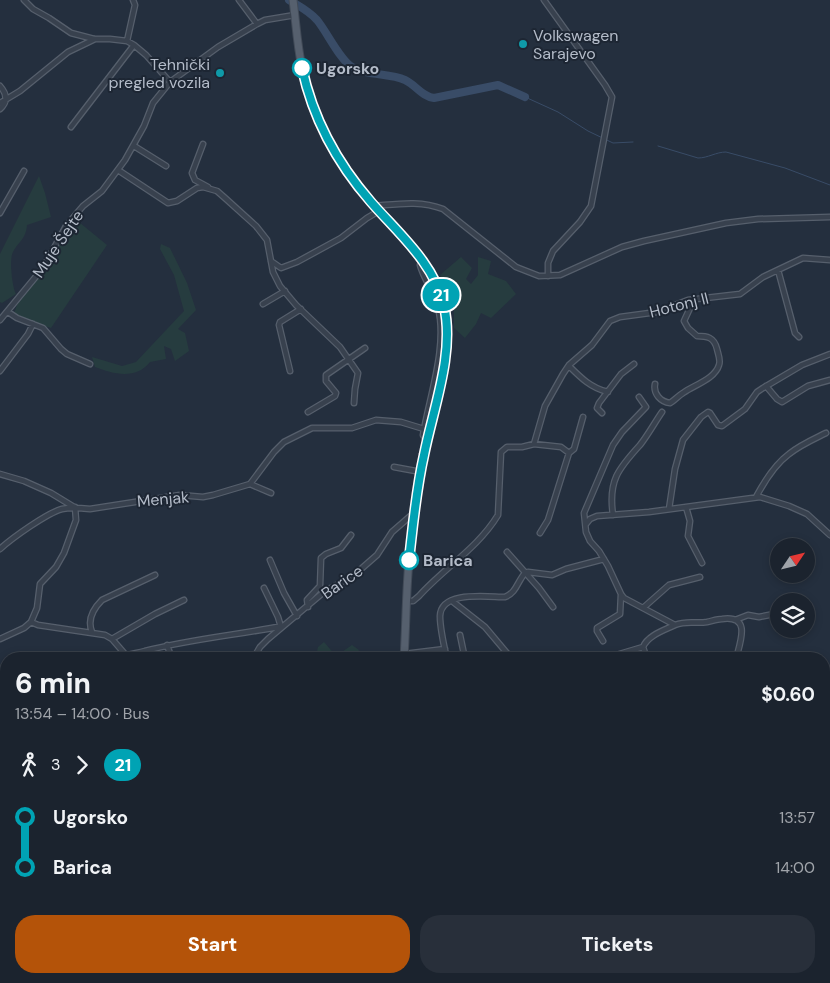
<!DOCTYPE html>
<html lang="en">
<head>
<meta charset="utf-8">
<style>
  :root { --surface:#1b232e; --page:#282f3a; --text:#f1f3f6; --muted:#a0a4aa; --line:#39404a; --accent:#b45309 }
  body { margin:0; font-family:"DM Sans",sans-serif; background:var(--page); color:var(--text); height:100vh; display:flex; flex-direction:column; font-size:19px; white-space:nowrap }
  * { box-sizing:border-box; margin:0 }
  p { font-size:16px; color:var(--muted) }
  .icon { flex:none; width:28px; height:28px; fill:none; stroke:currentColor; stroke-width:2; stroke-linecap:round; stroke-linejoin:round }
  .map { position:relative; flex:1; overflow:hidden }
  .drawer { position:absolute; left:0px; top:652px; width:830px; height:331px; display:flex; flex-direction:column; background:var(--surface); border-radius:20px 20px 0 0; box-shadow:0 2px 8px #0003,0 0 0 1px var(--line) }
  .drawer>* { flex:none }
  .badge { padding:0 10px; border-radius:16px; font-size:18px; line-height:32px }
  .needle { width:32px; rotate:55deg }
  .tools { position:absolute; left:770px; top:538px; display:grid; gap:10px }
  .tools a { display:grid; place-items:center; width:45px; height:45px; border-radius:50%; background:var(--surface); box-shadow:0 2px 8px #0003,0 0 0 1px var(--line); font-size:25px }
  .map>.badge { position:absolute; translate:-50% -50%; box-shadow:0 0 0 2px #fff }
  .legs { display:flex; align-items:center; gap:8px; height:55px; padding:0 15px; font-size:16px }
  .legs p { margin-inline-start:auto }
  .headline { display:flex; align-items:center; justify-content:space-between; height:85px; padding:0 15px }
  h1 { font-size:28px; font-weight:800; line-height:38px }
  .primary-button { display:flex; gap:10px; margin-top:auto; padding:10px 15px }
  .primary-button a { flex:1; height:58px; border-radius:20px; background:var(--accent); color:#fff; font-size:20px; font-weight:800; line-height:58px; text-align:center }
  .primary-button a+a { background:var(--page); color:var(--text) }
  ul { padding:0 15px; list-style:none }
  li { display:flex; align-items:center; gap:18px; height:50px; font-size:19px }
  li i { display:grid; place-items:center; width:8px; height:100%; margin:0 6px; background:currentColor }
  li i::after { content:''; width:12px; height:12px; margin:-6px; border:4px solid; border-radius:50%; background:var(--surface) }
  li p { margin-inline-start:auto }
  li:first-child i { background:linear-gradient(#0000 50%,currentColor 0) }
  li:last-child i { background:linear-gradient(currentColor 50%,#0000 0) }
  .map>svg:first-child { display:block }
  .green { fill:#263c3f }
  .lines { fill:none; stroke-linecap:round; stroke-linejoin:round }
  .stream { stroke:#394c67; stroke-width:1 }
  .river { stroke:#394c67; stroke-width:8 }
  .minor-casing { stroke:#565f6c; stroke-width:7 }
  .primary-casing { stroke:#414a57; stroke-width:9 }
  .minor { stroke:#38414e; stroke-width:4.5 }
  .primary { stroke:#56606e; stroke-width:7 }
  .line-1-casing { stroke:#fff; stroke-width:11 }
  .line-1 { stroke:#00a3b4; stroke-width:8 }
  .culture-dot { fill:#0f9aa8; stroke:#1d2633; stroke-width:2 }
  .stop-1-dot { fill:#fff; stroke:#00a3b4; stroke-width:2.5 }
  .labels { text-anchor:middle; dominant-baseline:central; stroke-width:4; stroke-linejoin:round; paint-order:stroke }
  .poi-label { font-size:16px; fill:#b4bcc9; stroke:#1d2633; text-anchor:start }
  .stop-label { font-size:16px; font-weight:bold; fill:#b4bcc9; stroke:#1d2633; text-anchor:start }
  .street-label { font-size:16px; fill:#b4bcc9; stroke:#1d2633 }
</style>
</head>
<body>
<div class="map">
<svg width="830" height="983" viewBox="0 0 830 983">
  <rect width="100%" height="100%" fill="#242f3e"/>
  <path class="green" d="M39,176l6,17 6,24 -24,8c-1,14 -8,16 -14,27 -4,7 -1,35 3,42l-14,9 -2,-1v-48z
    M74,218l33,27 -56,83 -34,-11 -3,-4 3,-8 5,-8 22,-26 16,-31z
    M161,244l9,4 17,35 9,27 -18,19 7,4 4,18 -14,10 -4,-12 -7,-3 2,13 -16,3c-14,18 -37,12 -55,5l-3,-10 30,9 14,-4 48,-51 -10,-36 -14,-26z
    M461,257l11,11 -6,11 5,5 7,-9v-18l13,4 -3,13 18,7 10,13 -25,24 -10,-5 -5,11 -11,14 -11,-10v-29l-14,-24z
    M324,642l12,14 16,-11 7,5 -5,9h-41l3,-2 2,-10z
    M824,964l6,4v15h-41l-1,-4 2,-1h34z"/>
  <g class="lines">
    <path class="stream" d="M525,97l33,15 30,19 25,12 20,-1
      M658,146l40,12c10,0 18,-6 28,-6l59,16 45,17"/>
    <path class="river" d="M289,0c10,6 20,11 28,20 10,12 23,40 35,47 15,9 37,6 53,13 11,5 16,16 29,18l64,-13 27,12"/>
    <g class="minor-casing">
      <path id="minor" d="M24,0l9,9 16,9 22,15 23,6
        M239,0l18,24
        M544,0l61,85 7,12 -21,109 -11,16 -27,29 -5,12v13
        M127,41l8,-36 -2,-5
        M0,86c7,8 8,16 0,23
        M0,103l20,-12 48,-39 27,-13h15l17,2 7,4 12,10 24,27
        M71,127l63,-82
        M203,144l-11,29 3,7 13,7
        M134,146l32,20
        M118,170l50,33 9,-2 20,-13 6,-1 14,4 8,7 31,28 11,14 6,32 7,14 16,19 44,42 18,26 -3,16 -1,14
        M374,206c24,-2 46,-6 69,3l73,58 23,9 21,-1 62,-28 22,-6 82,-18 32,-4 72,-2
        M0,213l24,-42
        M271,261l10,7 16,-6 44,-24 26,-20 12,-7
        M423,262l-3,3c4,15 15,28 18,43 10,37 -9,90 -15,127l4,7
        M778,270l17,63 4,4
        M263,304l22,-13
        M8,312l9,6 26,10 18,21 6,5 23,10
        M0,320l43,-52 23,-42 17,-20 19,-15 23,-31 19,-34 9,-23 17,-21 48,-35 39,-23 8,-4 30,-5
        M569,366c12,12 22,22 39,26
        M0,371l28,-37 5,-10
        M290,371l-11,-46 1,-3 21,-13
        M655,384c-2,10 6,18 15,19 5,-3 8,-7 13,-10 11,-8 32,-14 36,-28 2,-5 -1,-11 -2,-16 -3,-12 -10,-13 -20,-13l-9,-8 -4,-7 6,-13 2,-8
        M766,386l11,13 5,3 26,-16 22,-6
        M639,397l7,10 -24,25 -9,13 -29,68 2,19 4,9 9,10 9,15 13,28 3,4 51,27c13,-5 20,-1 32,-3 5,-1 10,-3 15,-3 30,-4 18,23 14,40
        M308,412l27,-16 1,-3 -10,-12v-6l39,-27
        M602,413l-5,-5 2,-5 22,-29 13,-10
        M534,444l11,-38 18,-32 6,-9 23,-20 18,-24 10,-4 37,-5 31,-12 52,-6 23,-17 40,-19 27,2
        M394,467l27,5
        M0,474l24,7 27,12 23,14
        M250,484l21,9
        M756,497c8,-15 18,-32 33,-43 11,-9 25,-15 37,-21
        M686,507l4,14 -2,15 14,27
        M669,509l6,-40 8,-29 18,-23 7,-5 2,1 8,12 4,1 23,-17 12,-17 6,-4 39,-23 28,-11
        M613,515c-5,-34 5,-46 27,-70 8,-10 15,-23 22,-33
        M586,524l4,-5 7,-3 52,-4 111,-15 29,9 18,8 23,21
        M540,533l8,-13 21,-67 5,-4 9,-32
        M0,549c12,-11 47,-36 62,-40 9,-2 19,-1 28,0l90,-14 23,2 10,-2 37,-11 24,-32 10,-10 28,-14h40l24,-8 25,2 23,7
        M507,552l32,36 14,19
        M270,560l14,33 13,23
        M264,588l14,29 3,10
        M407,601h6l6,-5c25,-28 59,-48 79,-81l3,-63 6,-5h15l12,-3 27,3 8,6
        M452,601l33,26 27,32
        M795,601l4,-3
        M308,607l-1,-7 13,-14 1,-28 5,-4 15,-6 10,-13
        M643,608l26,-23 31,-8
        M735,620l13,-5 11,2 20,-4
        M31,622l7,3 67,10 7,4 13,15
        M92,632c-5,-12 1,-23 10,-32l53,-25
        M460,635l5,24
        M0,639l24,-11 7,-6 6,-14 3,-24 16,-17 8,-14 12,-33 -1,-13
        M112,639l43,-25 29,-14
        M603,641l-6,-10v-3l23,-14 1,-20
        M167,645l5,14
        M643,647l4,12
        M404,654l41,-5
        M616,655l27,-8c5,-12 22,-17 32,-22
        M119,659c8,-6 16,-5 26,-8 45,-12 92,-16 138,-25
        M253,659l7,-12 8,-8 57,-48 28,-15 24,-21 15,-23 23,-20
        M447,659c-3,-13 -7,-30 -7,-43 1,-26 48,-19 65,-19 12,-5 12,-15 20,-24l3,-1 24,3 14,-6 38,-10
        M824,677l6,-3
        M824,723l6,23
        M824,788l6,-1
        M824,895l6,-14
        M824,958l6,5
        M481,978l1,5
        M627,978l7,5
        M673,978l2,5
        M770,978l1,5
        M801,978l2,5
        M0,982l1,1
        M141,983l10,-5"/>
    </g>
    <g class="primary-casing">
      <path id="primary" d="M293,0c3,22 4,45 9,67 8,45 28,83 56,119 28,37 74,72 86,118 13,52 -15,112 -22,163 -5,31 -10,62 -13,94 -3,32 -3,65 -5,98
        M355,983l3,-5"/>
    </g>
    <use href="#minor" class="minor"/>
    <use href="#primary" class="primary"/>
  </g>
  <g class="lines">
    <g class="line-1-casing">
      <path id="line-1" d="M302,68c11,51 35,95 69,134 27,31 64,62 73,104 11,47 -11,103 -20,149 -8,35 -11,70 -15,105"/>
    </g>
    <use href="#line-1" class="line-1"/>
  </g>
  <g class="culture-dot">
    <circle cx="523" cy="44" r="5"/>
    <circle cx="220" cy="73" r="5"/>
  </g>
  <g class="stop-1-dot">
    <circle cx="302" cy="68" r="9"/>
    <circle cx="409" cy="560" r="9"/>
  </g>
  <g class="labels">
    <g class="poi-label">
      <text x="533" y="35">Volkswagen<tspan x="533" dy="18">Sarajevo</tspan></text>
      <text x="210" y="64" text-anchor="end">Tehnički<tspan x="210" dy="18">pregled vozila</tspan></text>
    </g>
    <g class="stop-label">
      <text x="316" y="68">Ugorsko</text>
      <text x="423" y="560">Barica</text>
    </g>
    <g class="street-label">
      <text transform="translate(58 244) rotate(-56)">Muje Šejte</text>
      <text transform="translate(679 305) rotate(-14)">Hotonj II</text>
      <text transform="translate(163 499) rotate(-5)">Menjak</text>
      <text transform="translate(342 582) rotate(-35)">Barice</text>
    </g>
  </g>
</svg>
<div class="tools">
<a><svg class="needle" viewBox="-14 -14 28 28"><path d="M0-13l5 13h-10z" fill="#e53935"/><path d="M0 13l5-13h-10z" fill="#a0a4aa"/></svg></a>
<a><svg class="icon" aria-label="layers" viewBox="0 0 24 24"><path d="M12 4l9 5-9 5-9-5zM3 14l9 5 9-5"/></svg></a>
</div>
<b class="badge" style="left:441px;top:295px;background:#00a3b4;color:#fff">21</b>
<section class="drawer">
<div class="headline"><div><h1>6 min</h1><p>13:54 – 14:00 · Bus</p></div><b>$0.60</b></div>
<div class="legs"><svg class="icon" aria-label="walk" viewBox="0 0 24 24"><circle cx="13" cy="4" r="2"/><path d="M13 8l-2 6 4 7M11 14l-3 7M7 12l3-4h3l4 4"/></svg>3<svg class="icon" aria-label="forward" viewBox="0 0 24 24"><path d="M9 5l7 7-7 7"/></svg><b class="badge" style="background:#00a3b4;color:#fff">21</b></div>
<ul>
<li><i style="color:#00a3b4"></i><b>Ugorsko</b><p>13:57</p></li>
<li><i style="color:#00a3b4"></i><b>Barica</b><p>14:00</p></li>
</ul>
<div class="primary-button"><a>Start</a><a>Tickets</a></div>
</section>
</div>
</body>
</html>
